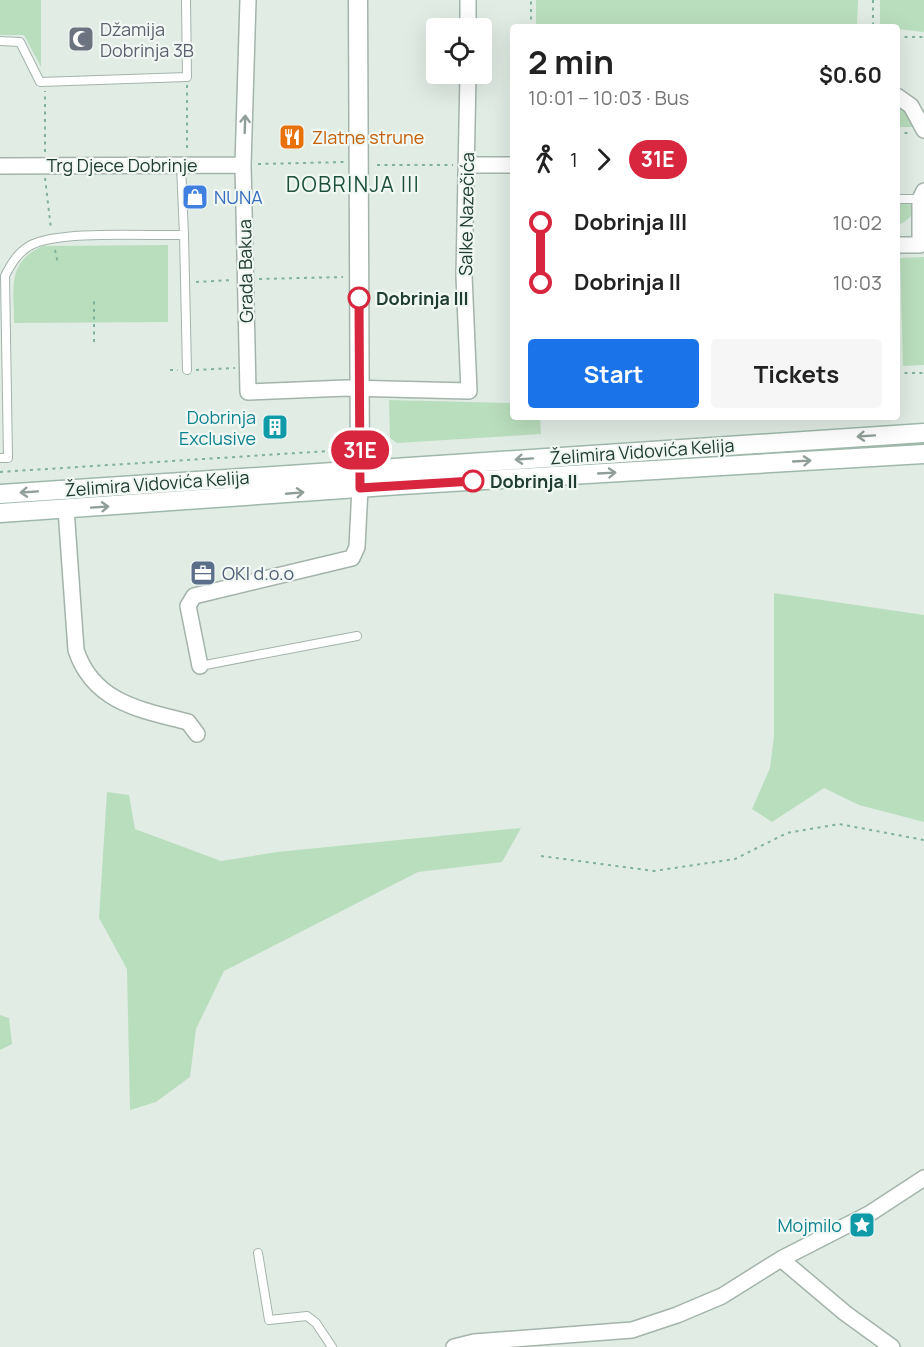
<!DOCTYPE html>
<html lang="en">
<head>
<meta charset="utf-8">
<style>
  :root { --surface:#fff; --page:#f6f6f6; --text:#222; --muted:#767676; --accent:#1a73e8 }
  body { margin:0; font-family:Manrope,sans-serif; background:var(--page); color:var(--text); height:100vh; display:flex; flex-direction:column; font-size:22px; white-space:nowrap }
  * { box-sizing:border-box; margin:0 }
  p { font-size:20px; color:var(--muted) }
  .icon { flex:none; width:33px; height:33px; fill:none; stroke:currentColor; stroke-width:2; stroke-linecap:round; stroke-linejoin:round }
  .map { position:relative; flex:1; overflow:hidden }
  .sheet { position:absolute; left:510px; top:24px; width:390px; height:396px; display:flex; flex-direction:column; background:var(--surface); border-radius:6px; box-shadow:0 6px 24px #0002 }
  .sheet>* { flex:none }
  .badge { padding:0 12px; border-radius:20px; font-size:21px; line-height:39px }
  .controls { position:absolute; left:426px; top:18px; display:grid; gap:12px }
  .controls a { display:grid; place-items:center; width:66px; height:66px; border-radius:6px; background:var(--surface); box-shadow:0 6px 24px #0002; font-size:30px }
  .map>.badge { position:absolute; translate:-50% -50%; box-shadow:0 0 0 3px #fff }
  .legs { display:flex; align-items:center; gap:9px; height:66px; padding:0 18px; font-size:20px }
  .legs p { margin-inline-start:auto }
  .head { display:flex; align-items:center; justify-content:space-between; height:102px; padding:0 18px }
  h1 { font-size:33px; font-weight:700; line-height:45px }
  .cta { display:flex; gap:12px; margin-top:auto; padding:12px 18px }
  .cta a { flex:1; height:69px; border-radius:6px; background:var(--accent); color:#fff; font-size:24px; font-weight:700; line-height:69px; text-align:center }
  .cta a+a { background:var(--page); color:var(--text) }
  ul { padding:0 18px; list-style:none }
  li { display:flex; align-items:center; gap:21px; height:60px; font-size:22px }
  li i { display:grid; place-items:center; width:9px; height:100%; margin:0 8px; background:currentColor }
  li i::after { content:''; width:15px; height:15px; margin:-8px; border:4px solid; border-radius:50%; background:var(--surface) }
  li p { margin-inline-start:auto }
  li:first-child i { background:linear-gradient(#0000 50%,currentColor 0) }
  li:last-child i { background:linear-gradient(currentColor 50%,#0000 0) }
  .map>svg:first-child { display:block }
  .green { fill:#b9debd }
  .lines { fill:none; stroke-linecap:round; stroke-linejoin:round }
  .service-casing { stroke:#a3b4ab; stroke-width:10 }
  .minor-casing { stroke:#a3b4ab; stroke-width:18 }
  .tertiary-casing { stroke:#a3b4ab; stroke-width:21 }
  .secondary-casing { stroke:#9fb8ab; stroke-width:21 }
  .path { stroke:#80b19a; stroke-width:2; stroke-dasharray:3 4.5; stroke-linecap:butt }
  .service { stroke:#fff; stroke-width:8 }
  .minor { stroke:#fff; stroke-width:15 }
  .tertiary { stroke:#fff; stroke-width:18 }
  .secondary { stroke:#fff; stroke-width:18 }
  .oneway { stroke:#909e98 }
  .line-1-casing { stroke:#fff; stroke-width:14 }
  .line-1 { stroke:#d7263d; stroke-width:9 }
  .stop-1-dot { fill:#fff; stroke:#d7263d; stroke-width:3 }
  .labels { text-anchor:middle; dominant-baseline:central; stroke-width:4.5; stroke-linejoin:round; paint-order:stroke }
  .worship-label { font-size:18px; fill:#5b616d; stroke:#f1f8f4; text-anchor:start }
  .food-label { font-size:18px; fill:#c56008; stroke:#f1f8f4; text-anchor:start }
  .street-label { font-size:18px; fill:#203d31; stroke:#f1f8f4 }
  .shop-label { font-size:18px; fill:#366cbe; stroke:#f1f8f4; text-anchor:start }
  .stop-label { font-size:18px; font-weight:bold; fill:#203d31; stroke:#f1f8f4; text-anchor:start }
  .culture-label { font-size:18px; fill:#0d838f; stroke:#f1f8f4; text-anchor:end }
  .service-label { font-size:18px; fill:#4e5e75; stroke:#f1f8f4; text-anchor:start }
  .quarter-label { font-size:21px; letter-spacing:1.5px; fill:#1c503b; stroke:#f1f8f4 }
</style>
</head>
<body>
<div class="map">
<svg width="924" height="1347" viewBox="0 0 924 1347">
  <rect width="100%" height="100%" fill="#e1ece5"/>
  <path class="green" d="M0,0h41v67l-17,-32h-24z
    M536,0h322l-1,24 -21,3h-300z
    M880,0h44v32l-44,-5z
    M897,103l13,12 4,12h-17z
    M897,203h18c0,12 -8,18 -18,23z
    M168,245v77l-154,1c0,-34 -8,-61 29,-77z
    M924,257v108l-21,1 -3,-108z
    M389,400l124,3v14h27l1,17 -144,9 -7,-5z
    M774,593l150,22v207l-65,-17 -35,-17 -52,34 -20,-13 18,-41 4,-32z
    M107,792l22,3 6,34 86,32 56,-9 244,-24 -19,34 -84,10 -194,99 -28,58 -6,48 -34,25 -26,8 -3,-141 -28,-51z
    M0,1015l9,3 3,26 -12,6z"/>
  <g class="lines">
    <g class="service-casing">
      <path id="service" d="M0,41l20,1 20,40 147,-5 -1,-77
        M897,199h23
        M184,235l3,135
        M0,458h8l-3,-182c6,-12 13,-24 26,-31 28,-15 118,-9 153,-10l-3,-70
        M200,666l157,-30
        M258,1253l11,67 38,-4 9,7 16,24"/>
    </g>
    <g class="minor-casing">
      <path id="minor" d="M248,0l-5,165 5,227 99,-4 122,3 -5,-115 4,-202
        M468,28v-28
        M897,96l14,10 13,24
        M468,165h45
        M0,166l243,-1
        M897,245h23v-46l4,-8
        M66,509l10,141c17,52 64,60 112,72l9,12
        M200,666l-12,-60 6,-10 158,-38 5,-11 3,-59
        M781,1259l64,54 47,34
        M454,1347l20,-5 158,-12 45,-15 45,-19 59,-37 88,-45 55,-36"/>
    </g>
    <g class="tertiary-casing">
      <path id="tertiary" d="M358,0l2,484"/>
    </g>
    <g class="secondary-casing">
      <path id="secondary" d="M0,494l924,-61
        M0,513l401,-28 523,-31"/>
    </g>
    <path class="path" d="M873,0v27
      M531,27v-27
      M897,37h27
      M187,85v67
      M897,133h12
      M45,152v-61
      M258,164l87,-2
      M377,165h76
      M45,178l6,51
      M55,250l3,14
      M259,279l84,-2
      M196,282l36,-2
      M94,342v-42
      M170,370h8
      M196,370l39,-2
      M897,373h27
      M0,472l344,-22
      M541,856l113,15 81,-12 52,-26 52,-9 85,16"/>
    <use href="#service" class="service"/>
    <use href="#minor" class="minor"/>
    <use href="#tertiary" class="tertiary"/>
    <use href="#secondary" class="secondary"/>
  </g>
  <defs><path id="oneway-shaft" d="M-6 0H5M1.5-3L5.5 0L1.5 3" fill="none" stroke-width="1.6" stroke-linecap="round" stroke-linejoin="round" transform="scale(1.5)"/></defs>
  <g class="oneway">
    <use href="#oneway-shaft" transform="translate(245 124) rotate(-88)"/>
    <use href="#oneway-shaft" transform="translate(866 436) rotate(176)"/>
    <use href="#oneway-shaft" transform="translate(524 459) rotate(176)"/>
    <use href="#oneway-shaft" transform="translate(802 461) rotate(-3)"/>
    <use href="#oneway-shaft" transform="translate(607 473) rotate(-3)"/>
    <use href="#oneway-shaft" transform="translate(29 492) rotate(176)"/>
    <use href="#oneway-shaft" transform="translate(295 493) rotate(-5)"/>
    <use href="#oneway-shaft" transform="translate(100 507) rotate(-4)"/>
  </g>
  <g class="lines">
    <g class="line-1-casing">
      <path id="line-1" d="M359,298l1,190 113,-7"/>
    </g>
    <use href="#line-1" class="line-1"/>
  </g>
  <defs>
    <g id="mosque-square" transform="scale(1.35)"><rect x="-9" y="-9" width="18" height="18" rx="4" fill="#6b7280" stroke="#f1f8f4"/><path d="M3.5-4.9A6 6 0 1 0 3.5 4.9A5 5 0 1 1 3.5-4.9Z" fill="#fff"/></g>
    <g id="restaurant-square" transform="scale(1.35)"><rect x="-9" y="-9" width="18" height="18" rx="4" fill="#e8710a" stroke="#f1f8f4"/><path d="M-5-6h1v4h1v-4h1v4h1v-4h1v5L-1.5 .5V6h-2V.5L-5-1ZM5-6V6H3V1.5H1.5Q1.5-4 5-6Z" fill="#fff"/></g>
    <g id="shop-square" transform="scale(1.35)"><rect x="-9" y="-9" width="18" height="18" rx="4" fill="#3f7fe0" stroke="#f1f8f4"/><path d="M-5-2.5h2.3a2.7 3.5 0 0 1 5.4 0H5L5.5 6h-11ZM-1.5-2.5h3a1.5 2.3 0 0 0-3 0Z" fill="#fff"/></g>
    <g id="building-square" transform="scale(1.35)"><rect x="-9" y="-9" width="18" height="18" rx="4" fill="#0f9aa8" stroke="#f1f8f4"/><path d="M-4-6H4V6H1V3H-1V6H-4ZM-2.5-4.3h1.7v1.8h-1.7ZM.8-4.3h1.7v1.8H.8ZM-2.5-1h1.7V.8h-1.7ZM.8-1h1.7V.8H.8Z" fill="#fff"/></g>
    <g id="office-square" transform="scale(1.35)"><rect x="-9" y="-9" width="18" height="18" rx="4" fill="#5c6f8a" stroke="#f1f8f4"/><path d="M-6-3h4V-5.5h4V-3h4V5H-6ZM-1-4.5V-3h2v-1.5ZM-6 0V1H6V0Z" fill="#fff"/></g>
    <g id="sight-square" transform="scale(1.35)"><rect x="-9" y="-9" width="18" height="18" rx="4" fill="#0f9aa8" stroke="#f1f8f4"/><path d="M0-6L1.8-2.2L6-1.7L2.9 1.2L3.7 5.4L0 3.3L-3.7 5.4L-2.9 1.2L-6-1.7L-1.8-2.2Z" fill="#fff"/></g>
  </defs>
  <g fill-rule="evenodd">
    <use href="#mosque-square" x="81" y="39"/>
    <use href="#restaurant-square" x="292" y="137"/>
    <use href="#shop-square" x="195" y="197"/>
    <use href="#building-square" x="275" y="427"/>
    <use href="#office-square" x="203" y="573"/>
    <use href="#sight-square" x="862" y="1225"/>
  </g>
  <g class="stop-1-dot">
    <circle cx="359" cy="298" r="10"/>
    <circle cx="473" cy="481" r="10"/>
  </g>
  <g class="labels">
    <g class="worship-label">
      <text x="100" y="29">Džamija<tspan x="100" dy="21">Dobrinja 3B</tspan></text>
    </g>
    <g class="food-label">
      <text x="312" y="137">Zlatne strune</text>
    </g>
    <g class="street-label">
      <text x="122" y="165">Trg Djece Dobrinje</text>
      <text transform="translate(466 214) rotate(-89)">Salke Nazečića</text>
      <text transform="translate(245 271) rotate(-91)">Grada Bakua</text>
      <text transform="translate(642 451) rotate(-4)">Želimira Vidovića Kelija</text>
      <text transform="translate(157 483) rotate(-4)">Želimira Vidovića Kelija</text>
    </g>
    <g class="shop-label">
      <text x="214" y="197">NUNA</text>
    </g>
    <g class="stop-label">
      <text x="376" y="298">Dobrinja III</text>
      <text x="490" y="481">Dobrinja II</text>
    </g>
    <g class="culture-label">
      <text x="256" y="417">Dobrinja<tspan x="256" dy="21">Exclusive</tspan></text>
      <text x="842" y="1225">Mojmilo</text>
    </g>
    <g class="service-label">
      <text x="222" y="573">OKI d.o.o</text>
    </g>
    <g class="quarter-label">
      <text x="353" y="184">DOBRINJA III</text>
    </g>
  </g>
</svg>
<div class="controls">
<a><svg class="icon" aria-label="locate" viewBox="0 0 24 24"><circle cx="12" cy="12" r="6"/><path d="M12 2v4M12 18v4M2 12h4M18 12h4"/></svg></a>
</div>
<b class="badge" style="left:360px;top:450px;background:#d7263d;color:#fff">31E</b>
<section class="sheet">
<div class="head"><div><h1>2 min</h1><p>10:01 – 10:03 · Bus</p></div><b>$0.60</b></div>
<div class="legs"><svg class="icon" aria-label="walk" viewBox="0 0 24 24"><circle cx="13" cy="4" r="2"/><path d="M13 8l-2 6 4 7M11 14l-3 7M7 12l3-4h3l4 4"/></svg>1<svg class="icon" aria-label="forward" viewBox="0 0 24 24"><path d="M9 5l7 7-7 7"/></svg><b class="badge" style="background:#d7263d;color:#fff">31E</b></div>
<ul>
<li><i style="color:#d7263d"></i><b>Dobrinja III</b><p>10:02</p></li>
<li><i style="color:#d7263d"></i><b>Dobrinja II</b><p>10:03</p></li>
</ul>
<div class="cta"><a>Start</a><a>Tickets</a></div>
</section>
</div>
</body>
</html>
